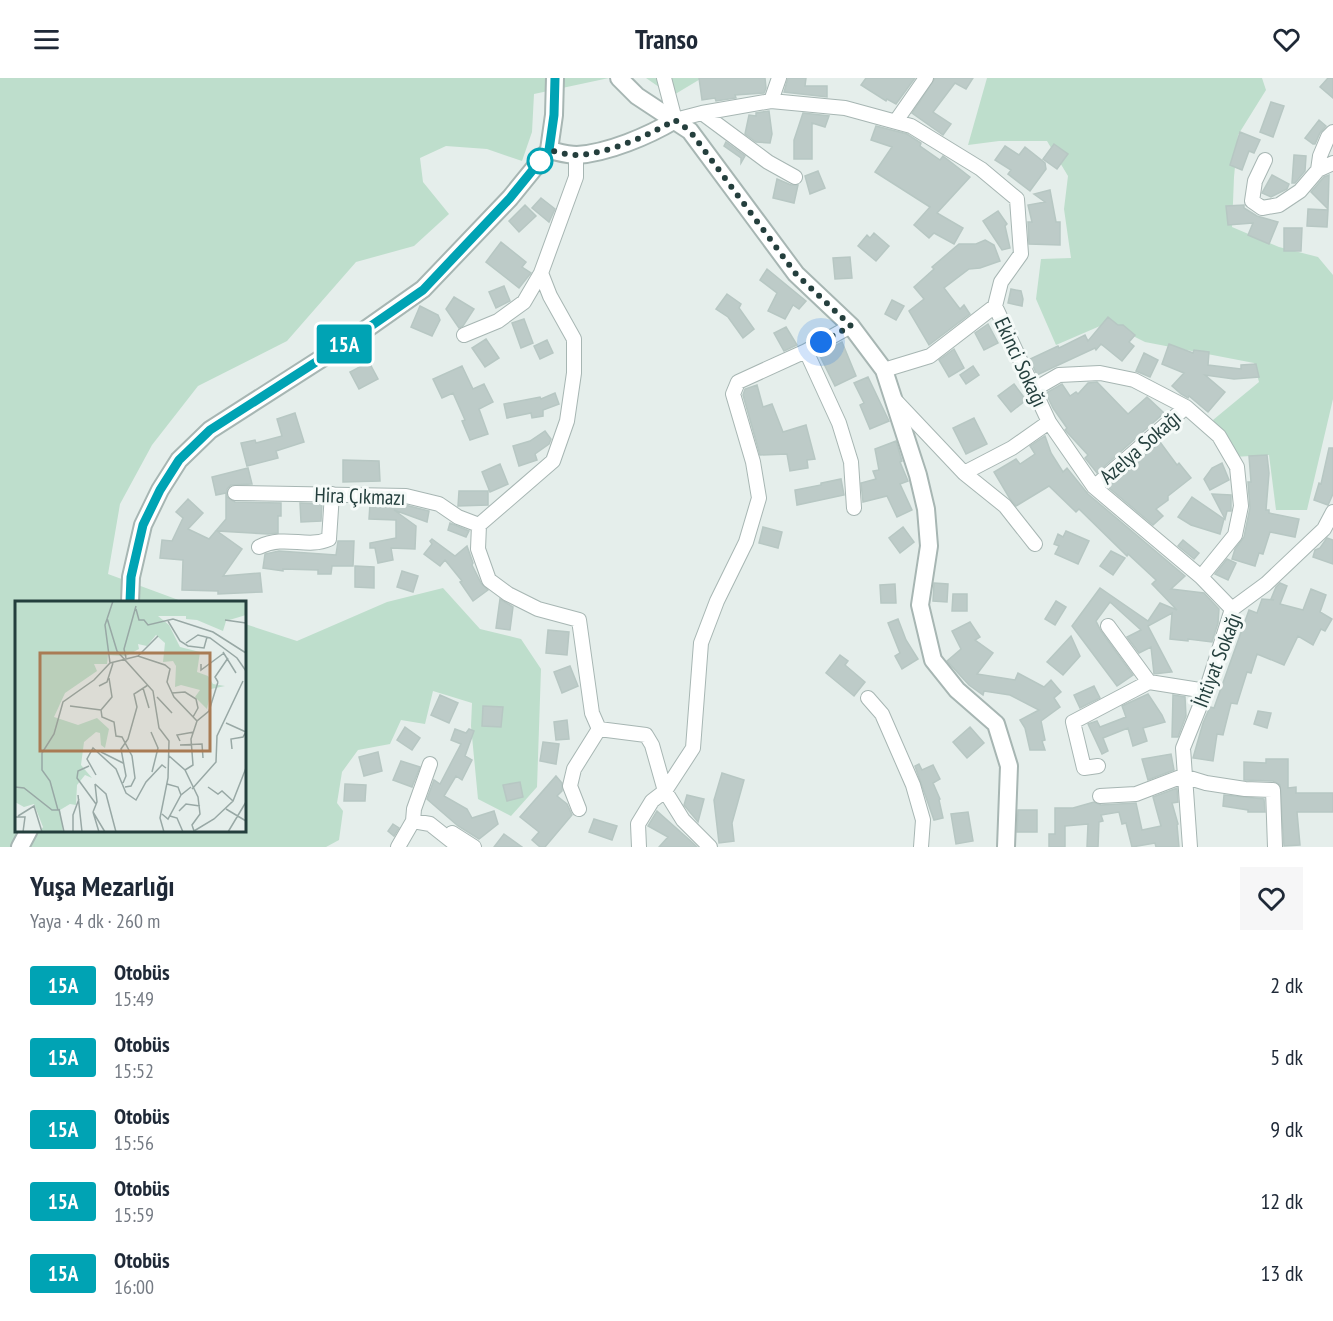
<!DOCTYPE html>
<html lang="tr">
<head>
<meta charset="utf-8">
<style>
  :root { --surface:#fff; --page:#f6f6f7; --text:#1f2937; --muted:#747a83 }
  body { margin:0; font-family:"PT Sans Narrow",sans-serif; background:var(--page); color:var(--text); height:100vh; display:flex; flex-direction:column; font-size:22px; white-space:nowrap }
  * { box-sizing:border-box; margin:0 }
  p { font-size:20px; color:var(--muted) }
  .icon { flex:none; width:33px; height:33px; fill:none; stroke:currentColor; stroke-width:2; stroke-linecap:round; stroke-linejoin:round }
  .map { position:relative; height:769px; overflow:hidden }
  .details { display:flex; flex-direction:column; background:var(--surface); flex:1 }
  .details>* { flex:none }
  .badge { padding:0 12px; border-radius:4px; font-size:21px; line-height:39px }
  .you { position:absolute; width:30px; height:30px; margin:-15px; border:4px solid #fff; border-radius:50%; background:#1a73e8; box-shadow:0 0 0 9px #1a73e833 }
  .map>.badge { position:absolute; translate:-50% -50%; box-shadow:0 0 0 3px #fff }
  .round { display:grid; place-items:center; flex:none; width:63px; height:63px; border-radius:0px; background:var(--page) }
  .headline { display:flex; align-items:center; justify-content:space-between; height:102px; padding:0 30px }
  h1 { font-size:28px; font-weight:700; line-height:45px }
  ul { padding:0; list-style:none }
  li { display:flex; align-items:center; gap:18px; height:72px; padding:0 30px }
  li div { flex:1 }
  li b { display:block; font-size:22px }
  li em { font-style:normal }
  li .badge { min-width:66px; font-weight:700; text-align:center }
  header { display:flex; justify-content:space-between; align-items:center; height:78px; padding:0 30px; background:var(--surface); font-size:27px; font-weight:700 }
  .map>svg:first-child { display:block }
  .green { fill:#bedecc }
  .building { fill:#bdcbc8; stroke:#b7c7c3; stroke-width:1.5 }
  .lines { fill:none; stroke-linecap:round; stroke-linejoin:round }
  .minor-casing { stroke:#a7b6b3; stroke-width:16 }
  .tertiary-casing { stroke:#a7b6b3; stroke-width:20 }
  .minor { stroke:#fff; stroke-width:14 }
  .tertiary { stroke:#fff; stroke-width:16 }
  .line-casing { stroke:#fff; stroke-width:14 }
  .line { stroke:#00a3b4; stroke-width:9 }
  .walk { stroke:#243f3d; stroke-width:6; stroke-dasharray:0 10.8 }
  .stop-dot { fill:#fff; stroke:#00a3b4; stroke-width:3 }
  .labels { text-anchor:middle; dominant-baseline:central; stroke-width:6; stroke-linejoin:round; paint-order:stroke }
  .street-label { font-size:21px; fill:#243f3d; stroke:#f5faf8 }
  .inset-road { fill:none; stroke:#98a8a5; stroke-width:1.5 }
  .view { fill:#a97b54; fill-opacity:0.15; stroke:#a97b54; stroke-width:3 }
  .inset-edge { fill:none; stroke:#243f3d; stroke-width:3 }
</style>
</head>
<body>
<header><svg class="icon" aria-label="menu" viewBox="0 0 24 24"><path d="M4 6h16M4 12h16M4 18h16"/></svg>Transo<svg class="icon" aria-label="heart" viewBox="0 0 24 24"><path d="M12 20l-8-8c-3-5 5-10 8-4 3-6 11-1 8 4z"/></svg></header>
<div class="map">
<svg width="1333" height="769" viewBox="0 0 1333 769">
  <rect width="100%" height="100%" fill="#e5eeeb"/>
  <path class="green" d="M0,0h609l-75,16 -2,38 -10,29 -35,-12 -41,-3 -26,12 3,24 26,32 -35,32 -58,16 -69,79 -89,45 -46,59 -32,59 -12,70 76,28h-168v228h228l1,-206 52,17 90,-39 56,-14 37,41 41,10 20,30 -4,118 -26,29 -33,-17 -7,-73 1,-23 -39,-12 -8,33 -24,-4 -11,24 -32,6 -16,22 -5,31 6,8 -4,29 -13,7h-326z
    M646,0h56l-30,18z
    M987,0h275l4,12 -28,45 -4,42 -2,50 47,20 39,10 15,18v124l-26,111h-31l-7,-55 -36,2 -20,-37 46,-38 -5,-19 -109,-21 -38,-19 -51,22 -20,-46 5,-40 30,-1 -7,-49 4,-33 -21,-35h-48l-31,4z"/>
  <path class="building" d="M699,0h66l1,10 -2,5 -29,2 1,3 -20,3 -1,-3 -13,2z
    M788,0h18l-1,8h22v11l-43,-5z
    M866,0h49l-19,26 -9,-5 -1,2 -25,-16z
    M935,0h38l-7,11 -11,-6 -22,29 18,12 -8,11 -31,-22z
    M1328,0h5v20l-13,-11z
    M1271,24l13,4 -11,31 -13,-5z
    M769,33l3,23 -2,9 -14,-1 -11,-8 4,-19 7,1v-3z
    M803,35l26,3 -4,11 -13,-4v36h-18v-19z
    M1319,42l7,6 -6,7 -5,11h-2l-8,-6z
    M876,48l31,8 14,9 -1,3 20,14 3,-4 27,21 -33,36 26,15 -9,16 -20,-11 -5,5 -15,-13 16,-18 -55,-35 17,-25 -21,-7z
    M1240,54l20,8 -6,13 -5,-2 -7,19 -12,-5z
    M726,64l19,14 -4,7v-5l-17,-12z
    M1054,66l14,10 -11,15 -14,-10z
    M1005,68l14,9 6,-8 20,16 1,6 -16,22 -22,-17 3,-4 -16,-10z
    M1294,77l12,1 -1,15 -10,12h-3z
    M818,93l7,17 -15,6 -5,-18z
    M1272,97l17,9 -2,5 -16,8 -9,-4z
    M1329,97l-1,34 -17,-17 13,-15z
    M777,101l14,6h7l-4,18 -21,-5z
    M1050,112l6,32h4v23l-31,-1 -1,-22h4l-4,-17 17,-3 -11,-8z
    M541,120l14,11 -6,13 -17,-14z
    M525,127l11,11 -17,16 -10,-11z
    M1244,127v3l13,8 21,6 -9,22 -21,-9 5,-12 -25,2 -2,-19z
    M1308,131l20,1 -1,17 -20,-1z
    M998,133l9,13 -2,2 5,22 -8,2 -19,-29z
    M1284,150h18l-1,23h-17z
    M874,155l15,13 -13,15 -18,-15 9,-11 3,3z
    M985,162l9,5 6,16 -20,7 -11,1 -25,19 16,21 4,-4 6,9 -41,31 -20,-34 15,-12 -10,-12 20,-18 -2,-2 27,-23h17z
    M501,164l25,20 -4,5 9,6 -12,15 -33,-26z
    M850,179l2,21 -17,1 -2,-21z
    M767,191l39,32 -7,8 -6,-4 -8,14 -17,-8 9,-18 -17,-13z
    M504,208l6,15 -14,7 -7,-16z
    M1011,211l10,2 2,8 -1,7 -14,-3z
    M727,216l14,10 -2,4 15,21 -11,9 -15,-21 -12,-8z
    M454,219l20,12 -11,17 -4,2 -13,-19z
    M892,222l12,6 -8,14 -11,-6z
    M420,228l18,9 2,5 -8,16 -21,-9z
    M1108,239l10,8h5l12,10 -6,7 5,4 -12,15 -21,-17 -5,6 -1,-2 -58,27 -7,-16 28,-13 1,2 26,-13 3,6z
    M524,241l9,24 -12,5 -9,-25z
    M988,246l10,19 -14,7 -9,-17z
    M786,249l11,18 -13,6 -10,-18z
    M486,261l13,19 -14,9 -13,-19z
    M547,262l6,13 -13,6 -6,-13z
    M842,264l14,34 -21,10 -16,-32z
    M1169,266l24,9 1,-3 15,2 -1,13 33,4v-4l15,-1 3,13 -25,2 -29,-4 20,17 -17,20 -19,-16 -1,2 -7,-4 -9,-8 12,-13 -22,-9z
    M954,271l10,19 -15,9 -10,-17z
    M1144,275l14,7 -8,17 -14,-6z
    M369,284l9,17 -19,10 -9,-17z
    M462,288l11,23 11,-5 9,18 -14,7 9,25 -18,6 -8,-19 3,-1 -12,-27 -11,5 -9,-19z
    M973,288l6,9 -13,9 -6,-9z
    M868,299l21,44 -19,8 -10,-24 4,-2 -10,-20z
    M1097,304l31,32 19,-17 17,16 -67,60 -12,-15 3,-3 -23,-25 2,-2 -14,-20 -7,-15 16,-9 8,12 6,-4 2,2 10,-11z
    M1014,306l12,16 -15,12 -13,-16z
    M757,307l6,22 9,-3 11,28 23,-7 9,34 -8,1 1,8 -18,3 -3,-17 -27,1 -17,-60 2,-6z
    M555,315l4,11 -16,6v6l-11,2 -1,-5 -24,5 -3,-14 36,-7 1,2z
    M295,335l9,29 -28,9 2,7 -31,8 -6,-23 14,-3 1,3 26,-7 -5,-17z
    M974,340l13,26 -21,10 -13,-26z
    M545,353l6,8 -2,5 -14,10 2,6 -18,6 -6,-20 17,-5z
    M1045,358l6,17 12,19 4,-4 21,26 97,82 -14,13 33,4 15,16 -1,14 -6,19 -24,-3v2l-18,-2 2,-26 -24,13 24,46 -18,2 -3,-27 -12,6 -12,-16 14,-7 -31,-28 -14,19 5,10 32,44 -16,11 -45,-60 28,-38 48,33 12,-18 17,7 -25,-26 4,-4 -28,-26 -1,2 -48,-47 -3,3 -27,-26 -33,20 -6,-7 -16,-27 22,-13 4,5 15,-10 -5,-8z
    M896,363l6,20 -2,1 8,19 -8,3 12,26 -15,7 -10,-21 -24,6 -2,-19 15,-4 -3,-8 6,-1 -4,-21z
    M1160,364l17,23 2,-2 12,15 -23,18v4l-12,9 7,7 -10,9 -44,-37v-2z
    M1329,370h4v46l-5,11 -14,-5 5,-17 2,1z
    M1267,377l2,18 -3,37h3v3l30,6 -4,18 -25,-5 -7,22 -4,-1 -4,13 -23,-7 3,-10 9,-12 6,-29 -2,-26h3l-2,-26z
    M343,382l36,1 1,20 -37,1z
    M1222,385l7,17 -19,10 -6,-11 8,-11z
    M500,386l8,20 -18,8 -8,-20z
    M248,390l4,16 -21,1 -4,4v8l8,5 46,1v13h-3v17l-10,1 -51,-3 25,18 -19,27 37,-3 2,19 -44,2v-3l-36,-1 1,-30 -23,-2 2,-18 10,1 11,-23 -7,-6 12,-13 15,14 -15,16 21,10 17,-20v-26l-10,2 -4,-18z
    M841,401l3,16 -47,10 -2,-15 26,-5v-2z
    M459,413h29v14l-30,1z
    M1212,416l19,1v16h-4l-2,8z
    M1192,419l32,22 -4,15 -29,-9 -13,-8z
    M300,425l22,1 -1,17 -20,1z
    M370,426l35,1 24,6 -2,11 -33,-12 22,16 -1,23 -24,-1 2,12 -15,3 -3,-15h-5v-5l26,-5v-18l-27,-1z
    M450,445l19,8 -3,6 -18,-7z
    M763,449l19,5 -4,16 -19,-5z
    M903,449l11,15 -14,11 -11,-15z
    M1066,453l23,10 -11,23 -23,-10 4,-8 -5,-2 4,-10 5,3z
    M1327,460l6,2v24l-20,-7 2,-7 5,-2z
    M432,461l23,17 12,-10 6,17 -1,2 9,18 7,7 -15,11 -13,-19 2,-1 -17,-21 -5,6 -16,-12 8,-10 -2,-3z
    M1183,462l16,13 -5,6 -16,-13z
    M338,463h16l-1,25h-21l-1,8h-13v-4l-35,-1v2l-20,-3 2,-14 14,-3 57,4z
    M1111,473l14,7 -12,17 -13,-9z
    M1227,481l9,4 -8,17 -13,-6z
    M355,488l19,1v21l-19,-1z
    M402,493l16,5 -5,16 -16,-5z
    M934,505l14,1 -1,18 -14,-1z
    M1280,505l7,3 -7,18 23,6 8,-21 15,6 -6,17 12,7 -7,12 -4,-2 -8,16 -15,-9 -14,29 -27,-11 -6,19 -4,-1 -10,32 -6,-1 -8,32 -6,-1 -4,27 -20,-3 10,-35 7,-16 4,1 35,-98 8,3 5,-14 12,1 -3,-1 5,-12z
    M895,506l1,19h-15l-1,-18z
    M953,516h14v17h-15z
    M500,521l13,8 -3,23 -14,-2z
    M1056,523l10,6 -11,18 -10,-6z
    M898,541l8,21 12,19 -16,10 -7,-13 5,-3 -12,-30z
    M970,544l10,15 -5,3 18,13 -16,21 38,6 3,-7 26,14 7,-7 10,12 -7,6 6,9 -19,14 4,19 -3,1 3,9h-15l-5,-22 -5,-8 19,-10 -29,-15 -26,-4 -1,4 -14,-10 -22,-24 14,-12 -9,-18z
    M548,552l21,2 -2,23 -21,-2z
    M1071,558l9,20 -17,19 -16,-13z
    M840,577l8,6 -3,4 20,17 -11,14 -28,-23z
    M570,588l8,20 -16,7 -8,-21z
    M1094,608l6,12 -20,10 -6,-13z
    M1148,616l14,21 3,7 -22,6 4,13 -14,5 -5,-18 -25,10 5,13 -6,3 -14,-30 9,-3 3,6 26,-10 -4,-11z
    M440,617l18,8 -9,20 -18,-8z
    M1173,617l12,2 1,19 -8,21h-6z
    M483,628l20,1 -2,20 -19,-1z
    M1258,633l13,2 -4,15 -13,-4z
    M567,642l2,19 -13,1 -2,-18z
    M405,649l15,11 -8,12 -15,-10z
    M970,649l14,16 -17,15 -14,-16z
    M455,651l11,4 3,-4 5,2 -9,25 7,4 -10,20 -6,-4 -12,20 23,13 5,9 22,-7 4,13 -19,15 -21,-13 -31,-27 7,-19 6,4 21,-40 -10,-4z
    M543,664l16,2 -3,20 -16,-3z
    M378,674l4,19 -18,5 -5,-19z
    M1171,676l3,16 -26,10 -6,-21z
    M1266,681h22v29l8,-1v6h37v19h-36l3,33 -16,1 -4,-61 -7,-4 -29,-1v-18l22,1z
    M401,683l19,6 -8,20 -19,-7z
    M919,686l3,6 11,-5 7,14 -7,4 7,16 -1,1 4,18 -9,2 -19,-54z
    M722,695l22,7 -12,43 2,18 -15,2 -5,-43z
    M556,698l6,7v8l-5,5 10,8 5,11 -27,32h-5l-8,-7 7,-8 -19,-15z
    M520,704l3,15 -16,4 -4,-16z
    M345,706l21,1 -1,16h-21z
    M1177,710l1,14 -6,1 6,21 -1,1 2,22h-23l-1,-4 -23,4 -6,-24 -4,1 -3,-12 -18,3 2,6 -4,1 -1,25h-11l1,-23 -23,2v21h-16v-13h6v-26h18l21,-6 7,3 35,-2 6,27 19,-4 -8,-29z
    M687,717l17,4 -6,23 -14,-17z
    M1224,717l40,4 1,13h-17v-2l-25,-4z
    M1018,732h19v22h-20z
    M657,733l36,32 4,4h-38l9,-10 -20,-11z
    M968,734l5,29 -17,3 -5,-30z
    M594,741l23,7 -5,14 -23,-8z
    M393,746l6,4 -5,8 -6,-5z
    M504,756l18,13h-28z"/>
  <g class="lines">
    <g class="minor-casing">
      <path id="minor" d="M664,0l11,42 27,-7 69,-12 74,7 66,18 70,43 36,30 4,55 -20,28 -6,24 54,116 45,65 107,90 31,32
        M771,23l8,-23
        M702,35l66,49 27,15
        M896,43l30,-43
        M1265,82l-10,21 -3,20 10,7 17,-3 21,-14 18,-21 2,-14 8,-19 5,-5
        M1318,92l15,-7
        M464,257l34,-14 26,-19 17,-29 35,-96v-22
        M806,273l33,72 12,39 3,46
        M884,292l46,-14 65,-50
        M1033,312l26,-15 41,-2 34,7 52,27 33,29 18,31 4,39 -6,29 -34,42
        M895,322l69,73 41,33 30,38
        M964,395l48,-25 37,-26
        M1094,409l92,-80
        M235,415l171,3 33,8 19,13 21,8
        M479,447l-1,24 11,31 19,14 30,15 41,11 13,93 7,16 47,6 6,10 13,46 18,29 27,27
        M479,447l74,-64 14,-40 7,-48v-34l-24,-43 -9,-23
        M259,469c27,-13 47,2 70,-8l3,-45
        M1108,548l41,56
        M868,620l14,16 31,71 10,35 -2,27
        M1098,688l-14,2 -11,-46 76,-40 57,9
        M1100,718l36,-2 47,-18 23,7 39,6 28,1 2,57
        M579,731l-9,-23 4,-17 25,-40
        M413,743l1,-12 16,-45
        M452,755l22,14
        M398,769l15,-26 17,3 29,23
        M639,769l-1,-23 14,-23 13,-10 28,-43 8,-105 16,-42 29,-59 13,-44 -6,-36 -20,-68 5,-12 68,-31 45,-25
        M1190,769l-7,-99 23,-57 26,-82 34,-25 58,-55 9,-17"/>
    </g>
    <g class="tertiary-casing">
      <path id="tertiary" d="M619,0l18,18 53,35 106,143 55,52 33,44 34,105 8,34 3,37 -9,59 13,55 24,30 39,34 13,42 -3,81
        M549,72c9,2 18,5 28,5 31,-2 71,-19 98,-35
        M130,524l1,-25 12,-52 17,-35 19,-30 31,-30 145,-93 68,-48 87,-91 39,-48 5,-35 1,-37
        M20,769l9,-17"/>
    </g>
    <use href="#minor" class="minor"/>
    <use href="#tertiary" class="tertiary"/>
  </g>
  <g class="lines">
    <g class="line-casing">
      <path id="line" d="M130,524l1,-25 12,-52 17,-35 19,-30 31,-30 145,-93 68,-47 87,-92 39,-48 5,-35 1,-37"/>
    </g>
    <use href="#line" class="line"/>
    <path class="walk" d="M540,83l-4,5 13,-16c9,2 18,5 28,5 31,-1 72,-20 98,-35l15,11 106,143 55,52 -30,16"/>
  </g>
  <circle class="stop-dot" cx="540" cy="83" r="12"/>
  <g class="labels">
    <g class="street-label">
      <text transform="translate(1021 284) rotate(65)">Ekinci Sokağı</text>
      <text transform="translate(1140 369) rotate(-41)">Azelya Sokağı</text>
      <text transform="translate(360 418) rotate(2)">Hira Çıkmazı</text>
      <text transform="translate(1217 582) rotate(-69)">İhtiyat Sokağı</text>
    </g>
  </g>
  <g transform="translate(15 523)">
    <rect width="231" height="231" fill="#e5eeeb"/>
    <path d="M0,0h231v14l-20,6 -3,10 -26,-11 -11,-1v-3h-28l11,9 11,22 20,5 -3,20 11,4 5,8 12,2 -14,3 -4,20 -12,-12 5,-7 -19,-5 -6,2 1,-21 -3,-5 -10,1 2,-19 -9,-8 -9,11 -9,-2 1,5 -13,7 -18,-1 -1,9h-13l3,7 -32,22 -11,24 24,8 19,-7 12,11 -4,19 -4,-3 -1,-12 -4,-1 -12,10 -3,23 11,13 -7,-3 -8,10 -1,20 -6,-1 -10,6 3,22h-23l3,-5 -9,-23 -10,3 -9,-5z" fill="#bedecc"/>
    <path class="inset-road" d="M121,8l3,11h5l4,5 25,-6 40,13 33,21M92,17l10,33 36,40 6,37 10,13 -1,37 -8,40 4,14M210,19l21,3M153,20l12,20 8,5 16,2 3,-11M171,42l12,-8 12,3 27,20 9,13M208,51l13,21M123,55l20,-20M111,57l-2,-9 12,-43M95,62l28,-7 27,9 5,4 -3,13 7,15 23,24M186,63v6l23,-17M203,81l-3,-5 13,-19M84,85l8,-4 6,-19M128,87l6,20M157,92l13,-1 11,7 2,9 -5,9M142,96l15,16M55,105l31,4M86,109l1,7 12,5 2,14 6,1 10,19 3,22 -4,8 -6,1M86,109l11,-13 -3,-19M211,122l20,9M136,131l7,16 -6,24M165,140l-3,-6 17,-3M165,144l22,-1 1,14M217,148l-1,-10 12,-2 3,-5M86,151l22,11M153,154l17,15 13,27 2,17 -8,11 2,6M74,165l-11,5 -1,7 19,26M170,169l8,-5 -2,-26 6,-18 12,-10 9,-29M81,174l-9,-16 6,-11 23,21 10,24 10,7 10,-18 16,-17 4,3M108,182l3,-7 -5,-27 7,-10 9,-32 -3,-13 14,-9M80,183l11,10 10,38M152,183l11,3 3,8M0,186l9,1 28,22h6l-8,-29 -8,-11v-17l12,-19 9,-32 31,-22 16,-17 -5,-38 8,-24M193,186l10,7 4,-3 11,10M177,188l24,-27 1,-26 26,-55M63,194l4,37M44,208l5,23M211,208l20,12M164,210l7,-7 14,2M78,211l4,-10 -2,-18M147,213l6,5 13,-24 10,-8M3,215l16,-10 8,26M155,215l7,2 6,14M0,216h10l-2,15M179,230l20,-12 19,-18 13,-33M58,231v-17l6,-16M84,231l-6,-20 12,20M213,231l18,-30"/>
    <path class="view" d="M25,52h170v98h-170z"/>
    <rect width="231" height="231" class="inset-edge"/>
  </g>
</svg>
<div class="you" style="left:821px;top:264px"></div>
<b class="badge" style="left:344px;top:266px;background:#00a3b4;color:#fff">15A</b>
</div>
<section class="details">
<div class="headline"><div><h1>Yuşa Mezarlığı</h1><p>Yaya · 4 dk · 260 m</p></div><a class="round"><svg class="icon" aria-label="heart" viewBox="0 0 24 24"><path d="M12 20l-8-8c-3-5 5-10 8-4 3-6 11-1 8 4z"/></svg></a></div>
<ul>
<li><span class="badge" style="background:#00a3b4;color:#fff">15A</span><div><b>Otobüs</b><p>15:49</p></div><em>2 dk</em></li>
<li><span class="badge" style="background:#00a3b4;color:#fff">15A</span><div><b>Otobüs</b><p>15:52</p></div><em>5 dk</em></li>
<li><span class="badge" style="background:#00a3b4;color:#fff">15A</span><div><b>Otobüs</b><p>15:56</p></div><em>9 dk</em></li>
<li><span class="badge" style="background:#00a3b4;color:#fff">15A</span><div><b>Otobüs</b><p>15:59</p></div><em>12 dk</em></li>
<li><span class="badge" style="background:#00a3b4;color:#fff">15A</span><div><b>Otobüs</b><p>16:00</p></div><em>13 dk</em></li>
</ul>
</section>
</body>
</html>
